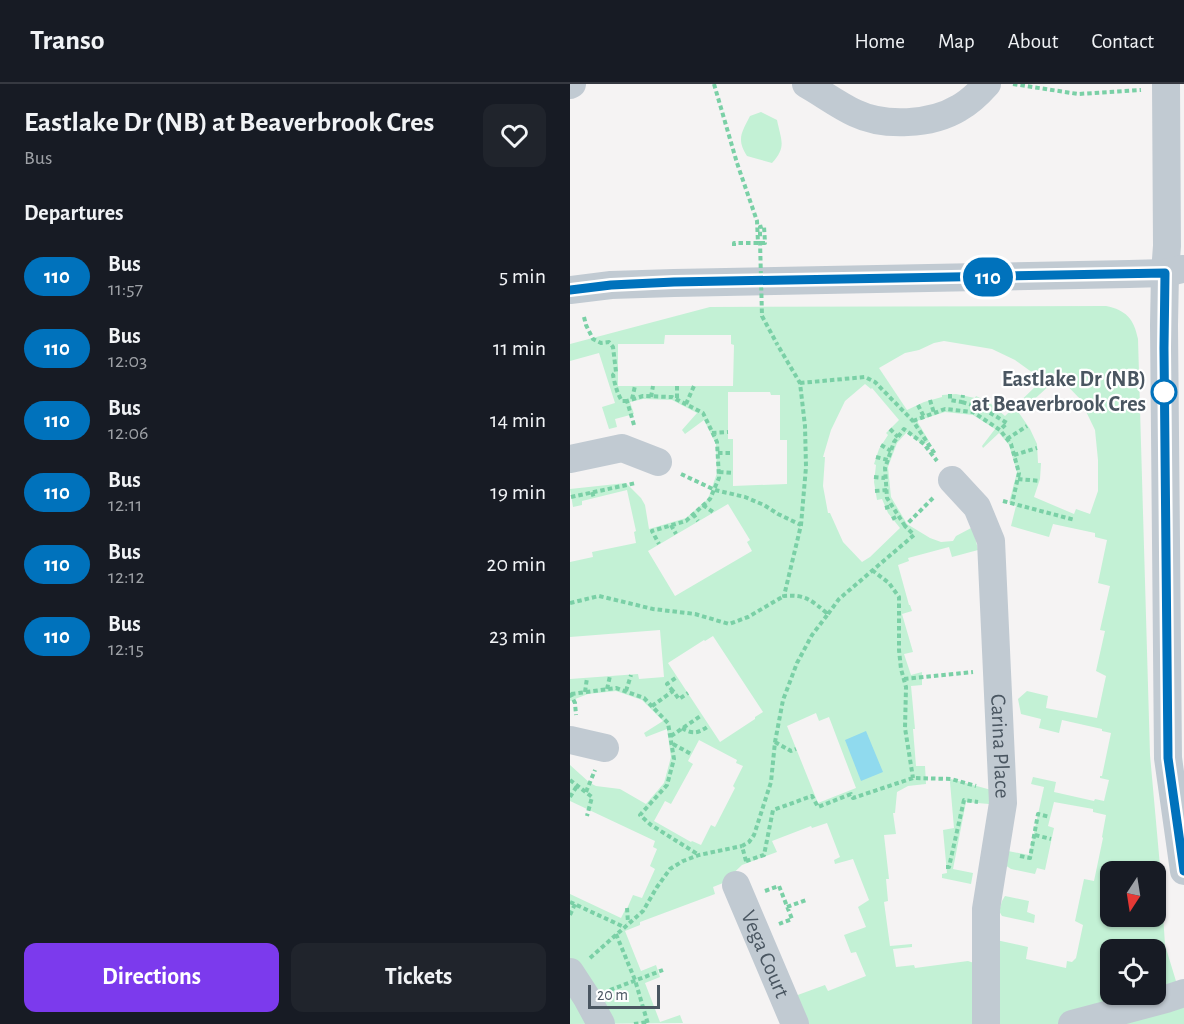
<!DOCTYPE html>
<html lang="en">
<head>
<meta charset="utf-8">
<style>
  :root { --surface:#171b24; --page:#20242c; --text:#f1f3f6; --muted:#9ea1a6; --line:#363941; --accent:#7c3aed }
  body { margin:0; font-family:"Alegreya Sans",sans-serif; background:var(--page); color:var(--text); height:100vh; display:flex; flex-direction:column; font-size:22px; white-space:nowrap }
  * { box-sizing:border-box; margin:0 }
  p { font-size:20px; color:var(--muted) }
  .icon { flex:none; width:33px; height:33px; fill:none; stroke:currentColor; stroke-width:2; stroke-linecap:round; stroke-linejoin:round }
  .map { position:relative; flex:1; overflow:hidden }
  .sheet { display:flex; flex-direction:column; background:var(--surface); width:570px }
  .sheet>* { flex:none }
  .badge { padding:0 12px; border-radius:20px; font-size:21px; line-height:39px }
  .needle { width:39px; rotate:192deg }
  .buttons { position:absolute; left:530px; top:777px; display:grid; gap:12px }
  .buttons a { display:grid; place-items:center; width:66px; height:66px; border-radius:12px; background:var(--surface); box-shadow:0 2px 4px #0004; font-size:30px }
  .scale { position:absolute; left:18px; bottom:15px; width:72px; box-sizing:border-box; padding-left:6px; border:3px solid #4a5661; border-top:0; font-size:16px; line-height:21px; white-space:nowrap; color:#4a5661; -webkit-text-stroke:4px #fff; paint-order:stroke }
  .map>.badge { position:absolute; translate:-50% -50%; box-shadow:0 0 0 3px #fff }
  h2 { padding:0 24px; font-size:22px; line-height:54px }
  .round { display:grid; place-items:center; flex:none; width:63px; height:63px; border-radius:12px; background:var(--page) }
  .head { display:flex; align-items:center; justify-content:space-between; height:102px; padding:0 24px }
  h1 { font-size:28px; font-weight:700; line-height:45px }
  .button { display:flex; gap:12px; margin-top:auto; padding:12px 24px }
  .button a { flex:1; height:69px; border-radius:12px; background:var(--accent); color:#fff; font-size:24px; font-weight:700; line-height:69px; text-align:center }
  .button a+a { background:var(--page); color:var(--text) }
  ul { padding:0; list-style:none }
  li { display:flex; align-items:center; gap:18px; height:72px; padding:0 24px }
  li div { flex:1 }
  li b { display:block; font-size:22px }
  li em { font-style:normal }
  li .badge { min-width:66px; font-weight:700; text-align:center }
  header { display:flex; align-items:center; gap:36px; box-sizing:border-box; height:84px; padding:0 30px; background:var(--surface); border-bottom:2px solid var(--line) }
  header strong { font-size:28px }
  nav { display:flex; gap:33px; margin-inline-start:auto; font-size:21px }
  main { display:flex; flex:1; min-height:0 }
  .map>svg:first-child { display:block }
  .green { fill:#c3f1d5; fill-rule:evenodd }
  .water { fill:#90daee }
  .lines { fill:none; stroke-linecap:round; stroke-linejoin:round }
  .path { stroke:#7ad0a6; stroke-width:4; stroke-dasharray:4.5 3; stroke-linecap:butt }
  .minor { stroke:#c1cad2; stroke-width:28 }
  .path-bridge { stroke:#7ad0a6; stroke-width:4; stroke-dasharray:4.5 3; stroke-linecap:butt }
  .line-casing { stroke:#fff; stroke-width:14 }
  .line { stroke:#0072bc; stroke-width:9 }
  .stop-dot { fill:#fff; stroke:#0072bc; stroke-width:3 }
  .labels { text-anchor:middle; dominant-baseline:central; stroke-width:4.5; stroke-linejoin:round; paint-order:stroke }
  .stop-label { font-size:22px; font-weight:bold; fill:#4a5661; stroke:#fff; text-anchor:end }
  .street-label { font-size:22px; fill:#4a5661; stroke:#fff }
</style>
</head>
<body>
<header>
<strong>Transo</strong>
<nav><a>Home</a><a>Map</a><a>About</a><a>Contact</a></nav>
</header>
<main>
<section class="sheet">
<div class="head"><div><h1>Eastlake Dr (NB) at Beaverbrook Cres</h1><p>Bus</p></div><a class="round"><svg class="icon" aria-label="heart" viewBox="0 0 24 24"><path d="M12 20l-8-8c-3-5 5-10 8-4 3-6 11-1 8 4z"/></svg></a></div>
<h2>Departures</h2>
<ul>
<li><span class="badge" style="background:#0072bc;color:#fff">110</span><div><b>Bus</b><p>11:57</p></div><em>5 min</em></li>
<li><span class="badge" style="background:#0072bc;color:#fff">110</span><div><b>Bus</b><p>12:03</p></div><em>11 min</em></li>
<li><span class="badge" style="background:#0072bc;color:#fff">110</span><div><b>Bus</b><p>12:06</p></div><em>14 min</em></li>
<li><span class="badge" style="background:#0072bc;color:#fff">110</span><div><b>Bus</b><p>12:11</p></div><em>19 min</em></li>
<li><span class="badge" style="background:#0072bc;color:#fff">110</span><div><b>Bus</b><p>12:12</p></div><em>20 min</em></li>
<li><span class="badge" style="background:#0072bc;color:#fff">110</span><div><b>Bus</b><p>12:15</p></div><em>23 min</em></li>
</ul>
<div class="button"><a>Directions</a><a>Tickets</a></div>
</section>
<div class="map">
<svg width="614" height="940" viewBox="0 0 614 940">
  <rect width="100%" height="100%" fill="#f5f3f3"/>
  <path class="green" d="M191,28l16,8c4,20 10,27 -5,43l-25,-7c-11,-17 -5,-24 3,-40z
    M536,222c20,4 28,13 32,33l12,416 10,111 5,79 14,46 5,9v24h-389v-28l30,-11 3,6 38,-15 -10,-24 -5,1 -7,-18 22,-8 -8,-20 11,-7 -16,-41 -18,5 -1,-4 6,-3 -13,-34 -15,5 -1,-2 -39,15 5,11 -35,13 -19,18 -10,4 2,7 -75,28v3l-15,6 16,40 15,-6 4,12 -15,6 15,39 20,-7 3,8 -113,1v-130l51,24 4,-8 1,1 7,-16 9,3 13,-29 -5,-3 7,-17 -4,-2 2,-6 -85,-40v-36l20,18 6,3 24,3 26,15 18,-21 7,-26 -4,-28 -21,8 -2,-4 19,-12 -21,-21 -26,-9 -28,3 -18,7v-22l68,-5 1,5 25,-2 -4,-47 -90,7v-75l23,-5 -1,-5 44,-9 -2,-11 2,-1 -9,-41 -45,11v4l-9,2 -3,-18 56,-6 15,15 4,7 4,24 37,-11 22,-19 9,-26 -1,-29 -12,-24 -19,14 -3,-4 15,-17 -25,-13 -29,-1 -13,3 4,12 -19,5 2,8 -8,2 -7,-22 13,-4 -16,-50 -29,8v-17l140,-37zM95,251h66v9l3,1 -1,41h-115v-42h46zM374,257l48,8 23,11 25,18 -6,6 2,2 -31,30 -15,-13 -14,-7 -1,2 -19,-4 -14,1v2l-18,5 -17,8 -28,-42 26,-15 14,-3 15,-7zM490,294l20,21 15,31 3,30v31l-8,23 -14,-5 -2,5 -40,-17 6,-18 1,-16h-3l-1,-19 -7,-15 -11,-16 31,-28 2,2zM295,300l6,5 1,-1 27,32 -13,13 2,2 -9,14 -5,15 2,1 -2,17 3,18 5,-1 6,14 12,15 -30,29 -8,5 -19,-20 -13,-29h-2l-5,-27 2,-29h-2l8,-27 14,-29zM158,308h42l1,3h9v45h7v44l-54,2v-47h-5zM375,328l28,3 22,14 -13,17 1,2 16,-15 10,12 8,27 -8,31 7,3 -5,20 38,11 4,-13 42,9v4l12,3 -9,43 12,3 -10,44 5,1 -9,40 10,5 -9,42 -51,-10 2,-12 -21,-5 -9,8 3,15 20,5 -2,9 20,5 3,-13 40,9v2l9,2 -9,43h-2v2l9,2 -5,21 -9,-2 -1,2 -40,-9 2,-10 -23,-5 -2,7 13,3 -15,68 -21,-4 -3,14 6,4 24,5 2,-6 8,2 9,-42 -6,-2 6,-24 39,7v3l13,3 -4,22 1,1 -9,43 -10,-2 -9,42 8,4 -7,33 -4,4 -5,-1 -1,7 -40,-9 2,-12 -41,-9 -7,27 -12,-4 -53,7 -1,-3 -18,2 -3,-18 19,-2v-3l-22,2 -6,-44 4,-1 -2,-22h3l-5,-44 12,-1 -3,-21h2l2,-21 11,-6 18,-2 -1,-18h-9l-3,-37h2l-4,-43 11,-1v-13l-11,3 -7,-21 9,-2 -11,-38 10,-3 -2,-6h-1l-11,-40 11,-4 -1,-3 41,-11 3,10 26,-7 -5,-23 -17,9 -3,5 -12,1 -11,-4 -23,-14 -16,-27 -3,-30 9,-24 10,-11 16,13 6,-4 -12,-20zM158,420l22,36 -3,2 5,9 -77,45 -27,-45zM143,552l50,76 -8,5v2l-35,23 -52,-79 36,-23 1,1zM246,629l3,8 10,-4 27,71 -38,15 -31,-77zM129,656l38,20 -1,3 7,3 -10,20 2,2 -20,39 -4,-2 -10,20 -9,-4 -1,1 -37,-21 11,-20 6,3 22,-40 -5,-3zM540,788h45v44h-45zM540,866h45v44h-45z
    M381,695l44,12 -6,13 -23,-2 -13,67 20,4 -2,11 -29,-6v-4l5,-1 -4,-43 11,-2 -4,-46z
    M435,812l24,5 -2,11 8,3 -1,8 -32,-7 -3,-5 3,-10z"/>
  <path class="water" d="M296,647l17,41 -22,9 -16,-41z"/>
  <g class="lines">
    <path class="path" d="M144,0l23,79 20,58 1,22
      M443,0l65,10 63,-4
      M164,162v-3h31l-1,-17 -4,1v10
      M14,233l2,8 7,14 8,4 8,-1 4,5 3,25 -3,3c2,10 4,18 9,26h5
      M230,299l65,-6 10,5 38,39 22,33
      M107,302v13
      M380,310v6l12,2 1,-7
      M81,313l2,-11
      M62,315l3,-13
      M360,316l4,13
      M392,318l20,6 25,15 -7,7
      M116,320l8,-18
      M348,321l6,12
      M343,337l32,-12 28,3 27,18 11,14 8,29 -7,31
      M64,341l-7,-24 16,-5 29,1 31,16 14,29 2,36 -9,21 -24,22 -34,10 7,13
      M320,345l8,8
      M142,349l16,-1
      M437,355l20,-13
      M311,361l10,6
      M148,369h15
      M444,371l23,-7
      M306,373l12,3
      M149,388l14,1
      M111,390l34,16 30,7 19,8 14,9 23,11
      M304,393l11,1
      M448,395l22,2
      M305,407l12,-1
      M22,408l2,6
      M1,413l65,-14
      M433,417l72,19
      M133,421l10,7
      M315,424l7,-2
      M123,430l5,7
      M322,435l6,-3
      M101,441l5,9
      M335,442l-18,-28 -2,-30 9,-26 10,-13 20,15 13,17
      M302,486l17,13 10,14v53l2,19 5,18 -1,41 8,50
      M0,519l29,-7 54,13 42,5 34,10 19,-7 36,-21
      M258,530l11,-15 75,-64 -9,-9 29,-29
      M334,595l69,-7
      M37,605l3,-13
      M56,607l5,-16
      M103,607l-6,-7 10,-7
      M15,608l2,-14
      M0,609l5,10 1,12
      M1,610l45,-6 28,10 24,25 6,36 -7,26 -27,30 11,10 48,30
      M82,622l21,-15 6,8 9,-6
      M112,644c11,7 16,5 27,-2
      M101,652l31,-21
      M205,658l16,9 5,-2
      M103,660l18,10
      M0,696l22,17 -5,19
      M16,708l9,-22
      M0,713l7,-11
      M465,751l16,4
      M450,772l10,2 8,-44 12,3
      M176,777l-4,-15 7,-4 5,-7 17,-53 4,-40 8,-42 14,-37 15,-28 16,-21c-16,-13 -22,-20 -44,-18l17,-71 5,-58 -1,-41 -5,-43 -23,-39
      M176,777l18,-6 9,-45 39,-14 6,11 33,-13 2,4 60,-20 38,1 25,7
      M376,783h3l15,-67 14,2
      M195,807l14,-5 13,33 -13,5
      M0,818l54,25
      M217,823l19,-7
      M57,824l1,15
      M0,831l5,-11
      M46,850l19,46 13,44
      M20,874l53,-47 14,-24 13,-18 13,-8 16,-6 43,-9
      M40,906l53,-20
      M64,940l14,-2"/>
    <g class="minor">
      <path d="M236,0c16,9 32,21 49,29 29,14 76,12 104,-5 11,-6 20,-15 28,-24"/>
      <path d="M596,0l1,162 -2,27 -1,52 4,433 16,113"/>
      <path d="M0,1l2,-1"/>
      <path d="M0,206l41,-5 63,-2 455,-9 36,-1 17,-4"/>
      <path d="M0,375l52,-11 36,14"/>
      <path id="s1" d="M382,396l25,27 14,34 12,262 -17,106v115"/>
      <path d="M0,656l35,8"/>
      <path id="s2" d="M166,801l59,139"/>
      <path d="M0,888l17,26 14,26"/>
      <path d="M502,940l94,-25 18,-6"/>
    </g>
    <path class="path-bridge" d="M190,157l2,75 15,28"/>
  </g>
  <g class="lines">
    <g class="line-casing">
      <path id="line" d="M0,206l41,-5 63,-3 491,-9 -1,75 4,410 16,113"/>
    </g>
    <use href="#line" class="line"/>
  </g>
  <circle class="stop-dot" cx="594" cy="308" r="12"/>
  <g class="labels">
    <g class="stop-label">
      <text x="576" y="295">Eastlake Dr (NB)<tspan x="576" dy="25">at Beaverbrook Cres</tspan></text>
    </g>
    <g class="street-label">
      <text stroke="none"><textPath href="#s1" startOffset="279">Carina Place</textPath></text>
      <text stroke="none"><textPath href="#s2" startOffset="75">Vega Court</textPath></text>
    </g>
  </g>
</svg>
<div class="buttons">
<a><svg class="needle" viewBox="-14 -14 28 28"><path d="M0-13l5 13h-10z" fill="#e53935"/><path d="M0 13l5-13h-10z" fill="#9ea1a6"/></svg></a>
<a><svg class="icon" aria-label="locate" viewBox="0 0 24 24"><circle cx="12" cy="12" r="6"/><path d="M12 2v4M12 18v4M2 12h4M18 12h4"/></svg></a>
</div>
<div class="scale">20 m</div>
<b class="badge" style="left:418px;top:193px;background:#0072bc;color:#fff">110</b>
</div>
</main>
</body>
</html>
